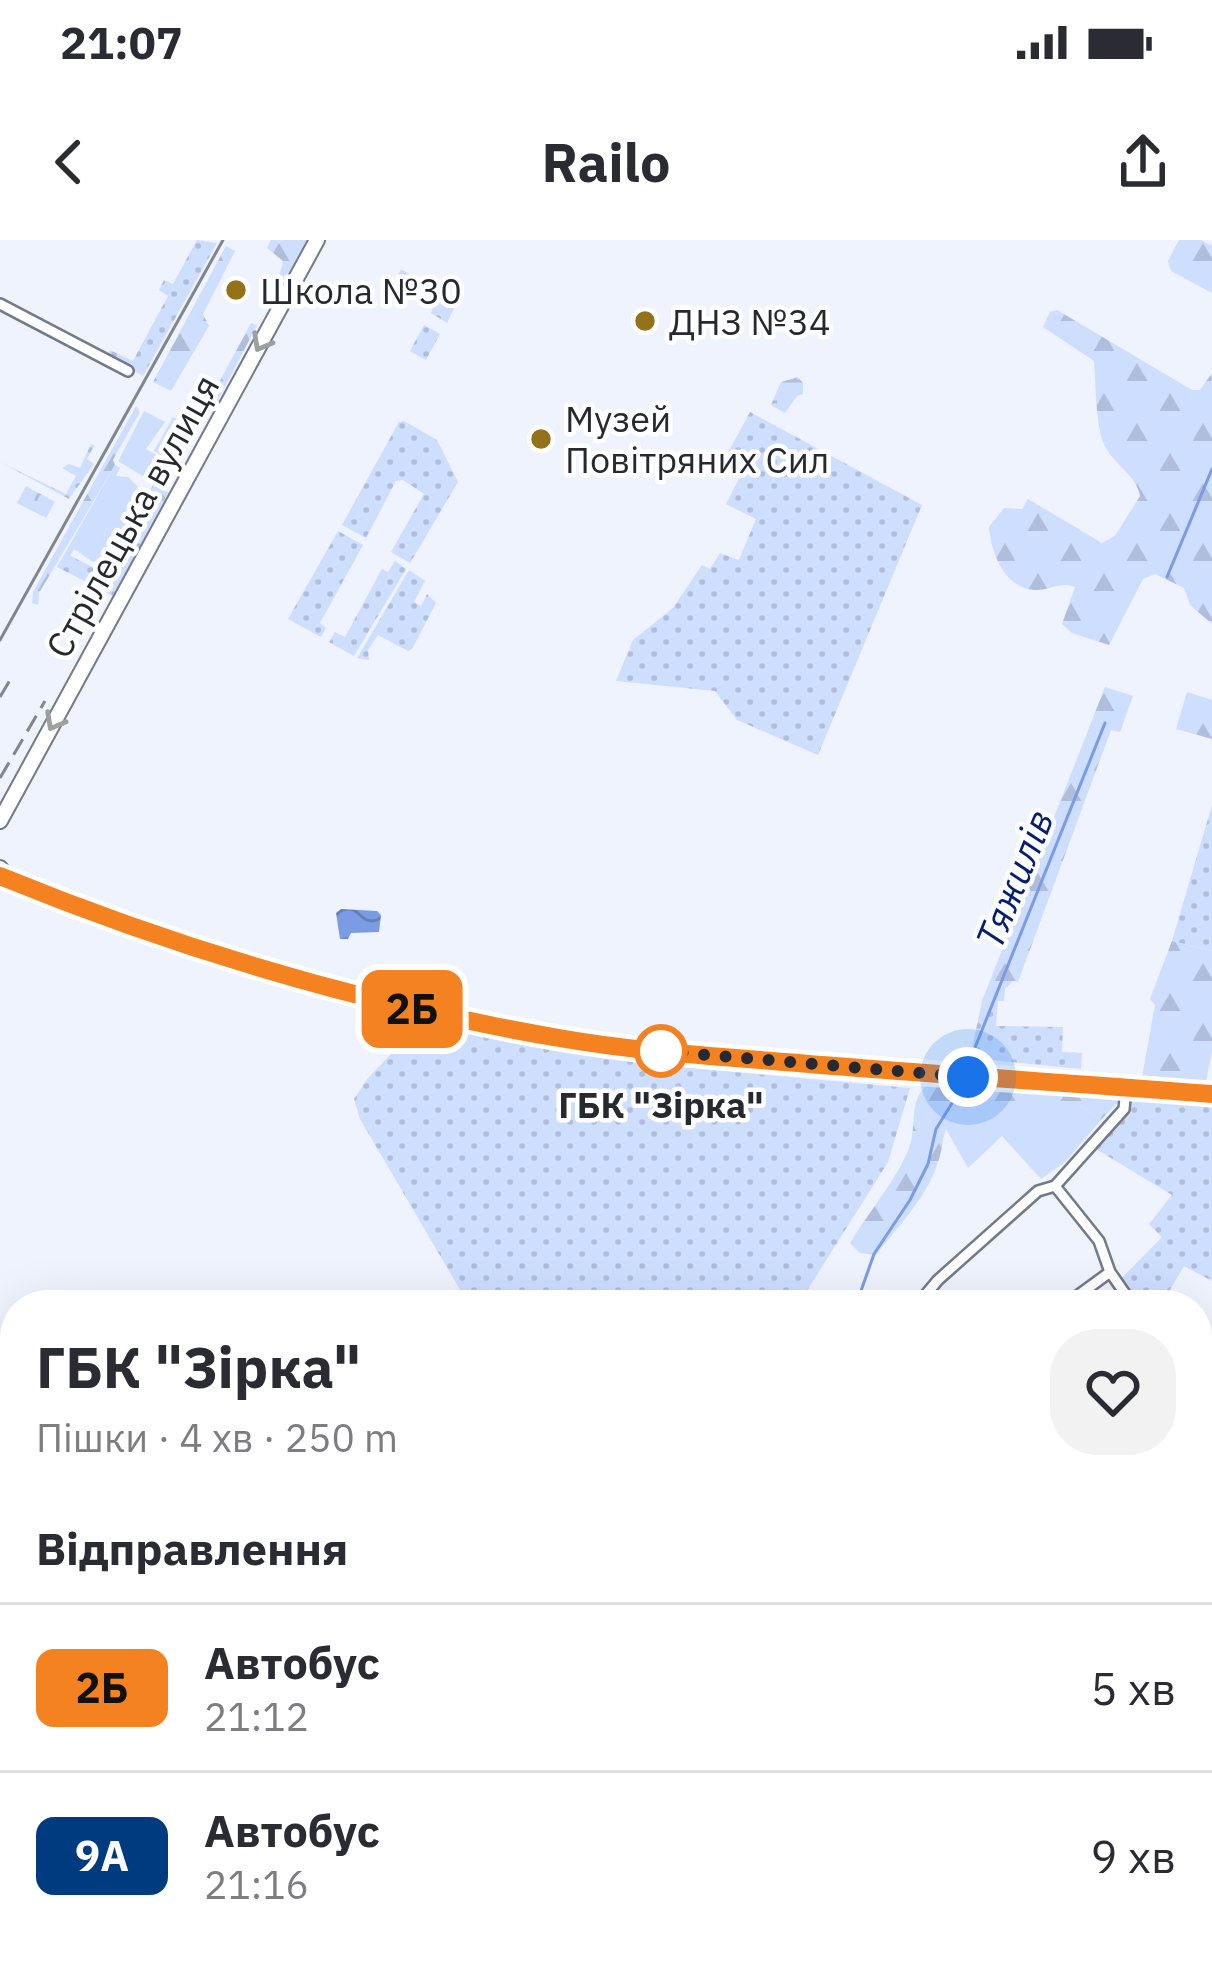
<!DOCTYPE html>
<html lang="uk">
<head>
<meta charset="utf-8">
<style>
  :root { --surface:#fff; --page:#f2f2f3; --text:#2b2b33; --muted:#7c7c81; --line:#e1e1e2 }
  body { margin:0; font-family:"IBM Plex Sans",sans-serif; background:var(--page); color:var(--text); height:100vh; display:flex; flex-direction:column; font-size:45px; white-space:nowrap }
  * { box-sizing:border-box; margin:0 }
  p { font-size:39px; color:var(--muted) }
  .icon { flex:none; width:66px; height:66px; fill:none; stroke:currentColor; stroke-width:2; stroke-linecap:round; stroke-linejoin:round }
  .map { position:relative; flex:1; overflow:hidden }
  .side { position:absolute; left:0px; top:1050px; width:1212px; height:672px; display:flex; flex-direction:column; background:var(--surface); border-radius:48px 48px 0 0; box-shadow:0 12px 48px #0002 }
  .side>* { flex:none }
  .badge { padding:0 24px; border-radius:18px; font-size:42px; line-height:78px }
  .you { position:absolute; width:60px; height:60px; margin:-30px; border:9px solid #fff; border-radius:50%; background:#1a73e8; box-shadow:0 0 0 18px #1a73e833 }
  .map>.badge { position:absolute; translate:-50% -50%; box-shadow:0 0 0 6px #fff }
  h2 { padding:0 36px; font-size:45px; line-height:108px }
  .round { display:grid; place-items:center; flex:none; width:126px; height:126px; border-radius:48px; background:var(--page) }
  .head { display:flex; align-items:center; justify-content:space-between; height:204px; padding:0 36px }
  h1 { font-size:57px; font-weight:700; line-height:90px }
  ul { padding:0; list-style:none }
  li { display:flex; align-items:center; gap:36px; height:168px; padding:0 36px; border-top:3px solid var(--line) }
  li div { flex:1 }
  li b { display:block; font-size:45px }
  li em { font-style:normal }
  li .badge { min-width:132px; font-weight:700; text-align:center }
  .status { display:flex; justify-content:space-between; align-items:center; height:84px; padding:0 60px; background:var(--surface); direction:ltr }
  .status svg { height:33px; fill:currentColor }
  header { display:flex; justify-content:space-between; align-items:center; height:156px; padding:0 36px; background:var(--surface); font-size:54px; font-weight:700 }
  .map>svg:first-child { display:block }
  .grass { fill:url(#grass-dots) }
  .forest { fill:url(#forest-firs) }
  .wetland { fill:url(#wetland-marsh) }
  .park { fill:url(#park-crowns) }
  .garden { fill:#cedeff }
  .water { fill:url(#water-waves) }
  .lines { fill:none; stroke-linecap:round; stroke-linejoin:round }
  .stream { stroke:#7b9ce4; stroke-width:3 }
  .minor-casing { stroke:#727988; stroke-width:14 }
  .tertiary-casing { stroke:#727988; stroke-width:16 }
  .secondary-casing { stroke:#727988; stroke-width:18 }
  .minor { stroke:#fff; stroke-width:9 }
  .tertiary { stroke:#fff; stroke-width:12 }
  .secondary { stroke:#fff; stroke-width:14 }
  .tram { stroke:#81858d; stroke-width:3 }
  .rail { stroke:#81858d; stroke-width:3; stroke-dasharray:18 9; stroke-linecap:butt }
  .oneway { stroke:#9d9fa1 }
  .line-casing { stroke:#fff; stroke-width:27 }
  .line { stroke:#f58220; stroke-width:18 }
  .walk { stroke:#26292f; stroke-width:12; stroke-dasharray:0 21.6 }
  .poi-dot { fill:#94721a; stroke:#fff; stroke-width:4.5 }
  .stop-dot { fill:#fff; stroke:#f58220; stroke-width:6 }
  .labels { text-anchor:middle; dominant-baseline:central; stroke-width:9; stroke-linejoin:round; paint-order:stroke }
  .poi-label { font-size:36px; fill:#26292f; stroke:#fff; text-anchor:start }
  .street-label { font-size:36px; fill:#26292f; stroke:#fff }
  .stop-label { font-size:36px; font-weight:bold; fill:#26292f; stroke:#fff }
  .water-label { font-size:39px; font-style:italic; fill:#071d70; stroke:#fff }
</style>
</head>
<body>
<div class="status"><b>21:07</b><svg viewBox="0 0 49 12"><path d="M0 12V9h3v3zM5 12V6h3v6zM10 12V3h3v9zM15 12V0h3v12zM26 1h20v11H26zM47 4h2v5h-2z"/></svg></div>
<header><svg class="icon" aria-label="back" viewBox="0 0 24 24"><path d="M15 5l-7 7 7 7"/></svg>Railo<svg class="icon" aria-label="share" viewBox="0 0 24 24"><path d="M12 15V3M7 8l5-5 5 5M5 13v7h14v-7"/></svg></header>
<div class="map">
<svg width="1212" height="1722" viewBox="0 0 1212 1722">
  <defs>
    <pattern id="grass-dots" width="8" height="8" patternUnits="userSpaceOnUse" patternTransform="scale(3)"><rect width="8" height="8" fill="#cedeff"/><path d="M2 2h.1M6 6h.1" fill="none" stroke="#b1bedb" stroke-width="1.8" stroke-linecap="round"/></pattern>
    <pattern id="forest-firs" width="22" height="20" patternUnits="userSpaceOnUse" patternTransform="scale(3)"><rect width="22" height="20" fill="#cedeff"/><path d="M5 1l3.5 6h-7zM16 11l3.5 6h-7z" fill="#b1bedb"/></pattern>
    <pattern id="wetland-marsh" width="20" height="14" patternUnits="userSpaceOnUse" patternTransform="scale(3)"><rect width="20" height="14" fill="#cedeff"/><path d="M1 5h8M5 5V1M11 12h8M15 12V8" fill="none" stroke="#b1bedb"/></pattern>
    <pattern id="park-crowns" width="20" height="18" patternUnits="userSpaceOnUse" patternTransform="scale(3)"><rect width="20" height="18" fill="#cedeff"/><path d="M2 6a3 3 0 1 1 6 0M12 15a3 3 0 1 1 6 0" fill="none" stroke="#b1bedb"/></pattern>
    <pattern id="water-waves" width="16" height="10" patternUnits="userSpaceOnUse" patternTransform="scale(3)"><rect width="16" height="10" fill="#7b9ce4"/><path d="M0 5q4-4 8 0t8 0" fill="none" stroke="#657fb9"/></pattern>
  </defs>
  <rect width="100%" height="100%" fill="#eef3fd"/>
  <path class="grass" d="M197,0l20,3 -74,133 -36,-20 3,-6 23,11 35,-65 -9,-6 5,-10 9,4z
    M401,29l56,33 -10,21 -16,-10 4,-12 -39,-21z
    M424,85l16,9 -14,26 -16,-9z
    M750,172l172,93 -104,250 -81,-35 -22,-29 -99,-10 17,-41 40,-32 29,-43 8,4 10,-16 19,7 17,-41 -30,-15 15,-29 -18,-13z
    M404,181l33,19 21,42 -48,81 -19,-11 33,-58 -21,-14 -7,1 -30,57 -24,-13 57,-103z
    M91,204l3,2 -7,13 7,5 -25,35 -69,-37 66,32 10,-18 -14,-8 7,-4 11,4z
    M153,245l16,8 -56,103 -56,-29 8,-14 39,20z
    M338,291l25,14 -43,78 6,5 -5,9 -33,-18z
    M395,321l11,8 -52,87 -25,-14 6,-10 10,5 37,-68 6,3z
    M409,330l16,11 -11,21 7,4 6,-12 9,9 -24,46 -4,2 -30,-16 -10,15 1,10 -12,-2z
    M1212,565v146l-40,-10z
    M982,761h16l-2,25 67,1 -1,25 20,1 -1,16 -111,-11z
    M421,783l259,44 230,21 -22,74 -90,143h-329l-109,-186 -6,-20 14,-21z
    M1126,848l86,6v187l-28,-15 -23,39 -27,-9 -12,-18 40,-41 -13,-13 23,-29 -81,-49 33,-37z
    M15,1627v80h454l8,15h-477v-88z"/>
  <path class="forest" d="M271,0h36l-34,61 10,-40 -16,-13z
    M1179,0h22l11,6v47l-41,-22 -3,-10z
    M226,6l9,5 -32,63 6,12 -38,65 -18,-9z
    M265,70l-52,100 -7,-3 45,-84 6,2z
    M1057,70l135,80h8l12,-17v251l-22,-19 -6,-17 -29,-14 -12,5 -34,66 -37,-12 -10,-9 13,-37c-16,-6 -25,4 -41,3 -30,-2 -43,-38 -45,-63l15,-19 18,1 6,-10 74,44 13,-7 25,-40c-3,-20 -24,-30 -34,-48 -11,-18 -10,-67 -12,-87l-51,-34 7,-15z
    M136,166l4,6 -27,48 2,5 -76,128 -1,12 -6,-2 1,-11z
    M1105,447l28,9 -13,36 -9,-2 -93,252 -5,-1 -8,8 -1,12h-22z
    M1187,452l25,8v39l-36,-10z
    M1172,701l40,10v100l-6,31 -64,-5 13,-72 -5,-6z
    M933,840l186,16v5l-18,19 -22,-15 -118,2c-25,31 -13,30 -25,61 -11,31 -40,61 -60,87l-16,-2 -10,-10c18,-30 44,-60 58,-92 11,-26 -3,-52 25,-71z"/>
  <path class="wetland" d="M798,137l5,6v11l-6,2 -12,17 -14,-8 10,-23z"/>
  <path class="park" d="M26,246l29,16 -9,16 -29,-15z"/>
  <path class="garden" d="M144,171l21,11 -19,27 12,7 -12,22 -28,-17z
    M173,177l20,12 -19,33 -20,-11z
    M115,225l5,3 -4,8 12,1 9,9c6,23 -21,69 -44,76l-19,-13 -4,7 -5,-3z
    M989,862l90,3 22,15 -36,42 -24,17 -39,-43 -34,32 -23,-41 16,-20z"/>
  <path class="water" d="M341,669l36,2 4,4 -2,17 -28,1 -3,6h-8l-4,-26z"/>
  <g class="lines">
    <path class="stream" d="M1167,337l45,-108
      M972,815l133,-332
      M856,1065l18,-51 36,-54 18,-36 8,-35 18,-29
      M0,1689l15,6"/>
    <g class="minor-casing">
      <path id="minor" d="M0,64l128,67
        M1055,946l44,55 11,31 23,33
        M917,1065l21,-25 100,-89 17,-5 69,-77 2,-21
        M1065,1065l45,-33
        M1197,1196l1,-1
        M469,1707l8,15
        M562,1707l12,15
        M648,1707l15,15
        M933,1707l62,15
        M534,1722l25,-15
        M779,1722l4,-15"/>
    </g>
    <g class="tertiary-casing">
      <path id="tertiary" d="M1,637c180,75 366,128 558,161 75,13 151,18 226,24 143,12 285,22 427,32"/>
    </g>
    <g class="secondary-casing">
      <path id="secondary" d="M0,581l317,-581
        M0,628l8,12"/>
    </g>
    <use href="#minor" class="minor"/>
    <use href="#tertiary" class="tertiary"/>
    <use href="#secondary" class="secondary"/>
    <path class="tram" d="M0,400l223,-400"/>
    <path class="rail" d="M0,457l10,-17
      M0,538l45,-77
      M1197,1224l15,-16
      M0,1584l15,-3
      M1197,1604l15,-60
      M1201,1660l11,-56
      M0,1709l24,13
      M507,1722l27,-15
      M1168,1722l3,-15"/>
  </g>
  <defs><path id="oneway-chevron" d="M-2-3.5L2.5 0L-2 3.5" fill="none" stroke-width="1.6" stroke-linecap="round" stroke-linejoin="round" transform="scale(3)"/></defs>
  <g class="oneway">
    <use href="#oneway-chevron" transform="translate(261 103) rotate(119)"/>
    <use href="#oneway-chevron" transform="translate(54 482) rotate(119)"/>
  </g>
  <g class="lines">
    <g class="line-casing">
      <path id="line" d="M0,636c181,74 366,129 559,162 74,13 151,18 226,24 142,12 285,21 427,32"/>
    </g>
    <use href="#line" class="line"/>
    <path class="walk" d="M661,811l307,26"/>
  </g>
  <g class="poi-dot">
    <circle cx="236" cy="50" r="12"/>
    <circle cx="645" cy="81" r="12"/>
    <circle cx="541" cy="199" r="12"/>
  </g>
  <circle class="stop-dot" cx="661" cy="811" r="24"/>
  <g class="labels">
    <g class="poi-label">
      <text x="260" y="50">Школа №30</text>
      <text x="669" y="81">ДНЗ №34</text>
      <text x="565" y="178">Музей<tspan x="565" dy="41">Повітряних Сил</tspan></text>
    </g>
    <g class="street-label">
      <text transform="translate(132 276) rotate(-61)">Стрілецька вулиця</text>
    </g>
    <g class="stop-label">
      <text x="661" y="864">ГБК "Зірка"</text>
    </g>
    <g class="water-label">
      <text transform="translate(1014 639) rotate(-68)">Тяжилів</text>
    </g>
  </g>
</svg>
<div class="you" style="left:968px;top:837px"></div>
<b class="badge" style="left:412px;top:769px;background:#f58220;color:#111">2Б</b>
<section class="side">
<div class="head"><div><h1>ГБК &quot;Зірка&quot;</h1><p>Пішки · 4 хв · 250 m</p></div><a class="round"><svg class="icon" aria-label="heart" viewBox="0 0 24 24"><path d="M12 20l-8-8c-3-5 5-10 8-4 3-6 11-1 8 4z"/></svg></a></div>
<h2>Відправлення</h2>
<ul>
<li><span class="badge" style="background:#f58220;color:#111">2Б</span><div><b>Автобус</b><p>21:12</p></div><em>5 хв</em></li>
<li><span class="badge" style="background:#003b80;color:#fff">9А</span><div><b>Автобус</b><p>21:16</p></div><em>9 хв</em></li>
</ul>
</section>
</div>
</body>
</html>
